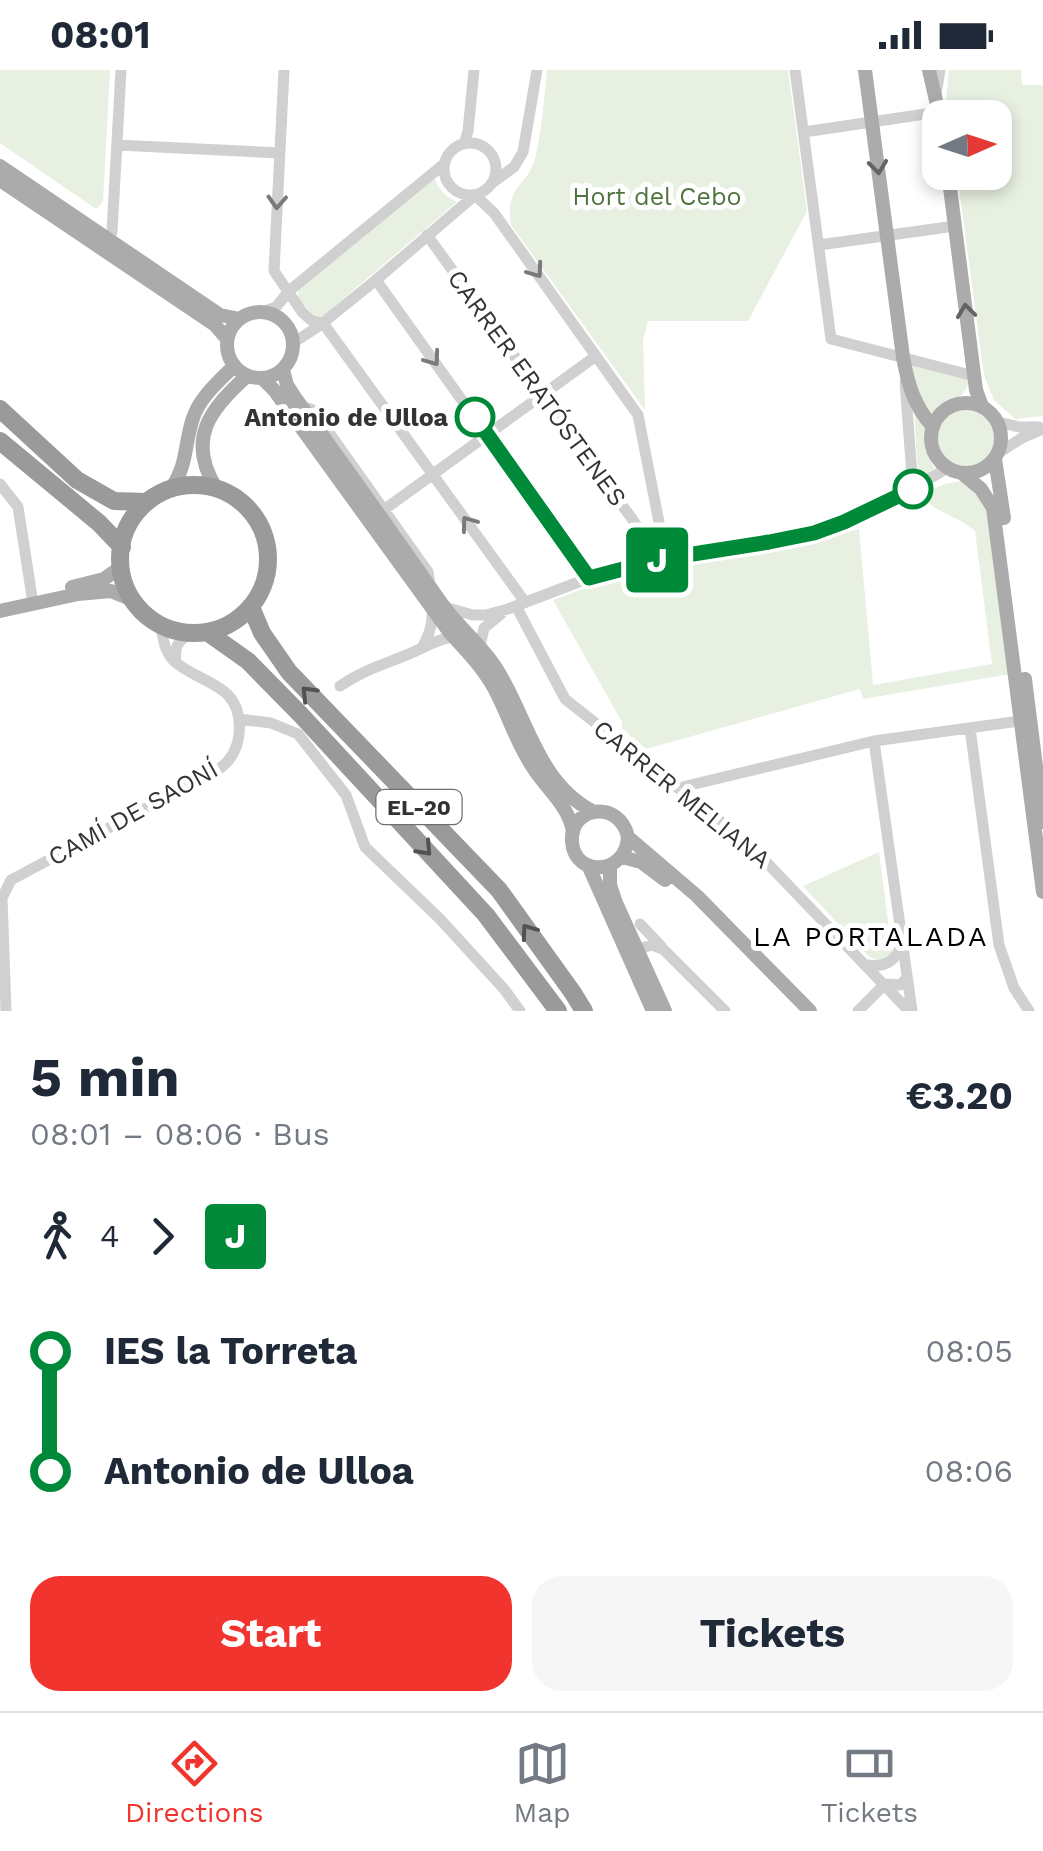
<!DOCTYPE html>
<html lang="en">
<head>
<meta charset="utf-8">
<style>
  :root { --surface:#fff; --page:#f6f6f7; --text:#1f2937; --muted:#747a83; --line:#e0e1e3; --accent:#f1342d }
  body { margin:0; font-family:"Work Sans",sans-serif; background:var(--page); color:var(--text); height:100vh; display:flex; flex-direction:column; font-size:38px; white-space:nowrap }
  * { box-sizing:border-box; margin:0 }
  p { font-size:32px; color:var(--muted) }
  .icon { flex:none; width:55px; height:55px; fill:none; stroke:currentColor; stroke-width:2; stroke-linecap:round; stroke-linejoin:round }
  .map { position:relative; height:941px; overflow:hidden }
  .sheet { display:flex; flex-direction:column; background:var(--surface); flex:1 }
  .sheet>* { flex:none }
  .badge { padding:0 20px; border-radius:8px; font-size:35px; line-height:65px }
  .needle { width:65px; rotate:87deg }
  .tools { position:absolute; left:922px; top:30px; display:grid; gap:20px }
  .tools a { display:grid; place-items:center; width:90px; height:90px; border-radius:20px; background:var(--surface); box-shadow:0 5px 15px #0003; font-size:50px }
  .map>.badge { position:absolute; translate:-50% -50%; box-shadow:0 0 0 5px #fff }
  .legs { display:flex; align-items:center; gap:15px; height:110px; padding:0 30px; font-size:32px }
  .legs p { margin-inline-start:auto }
  .head { display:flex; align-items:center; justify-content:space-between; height:170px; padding:0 30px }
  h1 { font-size:55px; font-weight:700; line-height:75px }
  .primary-button { display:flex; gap:20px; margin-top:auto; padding:20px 30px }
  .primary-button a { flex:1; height:115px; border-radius:30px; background:var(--accent); color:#fff; font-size:40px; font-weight:700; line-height:115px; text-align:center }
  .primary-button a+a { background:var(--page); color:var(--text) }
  ul { padding:0 30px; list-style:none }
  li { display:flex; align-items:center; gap:35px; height:120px; font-size:38px }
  li i { display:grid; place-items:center; width:15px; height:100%; margin:0 12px; background:currentColor }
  li i::after { content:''; width:25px; height:25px; margin:-12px; border:8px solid; border-radius:50%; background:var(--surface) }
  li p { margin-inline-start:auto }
  li:first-child i { background:linear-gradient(#0000 50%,currentColor 0) }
  li:last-child i { background:linear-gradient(currentColor 50%,#0000 0) }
  .status { display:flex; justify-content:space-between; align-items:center; height:70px; padding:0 50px; background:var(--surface); direction:ltr }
  .status svg { height:28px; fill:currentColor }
  .tabs { display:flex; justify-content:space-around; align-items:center; height:140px; border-top:2px solid var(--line); background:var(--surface); font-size:28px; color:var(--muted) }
  .tabs a { display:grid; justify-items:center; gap:5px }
  .tabs .selected { color:var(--accent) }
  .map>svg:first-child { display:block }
  .green { fill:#e7f0e1 }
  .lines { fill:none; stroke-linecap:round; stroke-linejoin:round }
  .minor { stroke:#d0d0d0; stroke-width:11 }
  .major { stroke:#ababab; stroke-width:14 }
  .highway { stroke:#9a9a9a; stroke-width:18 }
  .oneway { stroke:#636363 }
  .oneway2 { stroke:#7a7a7a }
  .oneway3 { stroke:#525252 }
  .line-1-casing { stroke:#fff; stroke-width:22 }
  .line-1 { stroke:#008939; stroke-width:15 }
  .stop-1-dot { fill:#fff; stroke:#008939; stroke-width:5 }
  .labels { text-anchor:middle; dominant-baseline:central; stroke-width:10; stroke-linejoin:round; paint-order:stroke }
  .shield { fill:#fff; stroke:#707070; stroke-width:2.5 }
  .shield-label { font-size:22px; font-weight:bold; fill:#333 }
  .park-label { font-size:25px; fill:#4f733c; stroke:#fff }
  .street-label { font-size:25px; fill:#333; stroke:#fff }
  .stop-label { font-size:25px; font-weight:bold; fill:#333; stroke:#fff; text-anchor:end }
  .neighbourhood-label { font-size:28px; letter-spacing:2.5px; fill:#000; stroke:#fff }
</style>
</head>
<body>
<div class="status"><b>08:01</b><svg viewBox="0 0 49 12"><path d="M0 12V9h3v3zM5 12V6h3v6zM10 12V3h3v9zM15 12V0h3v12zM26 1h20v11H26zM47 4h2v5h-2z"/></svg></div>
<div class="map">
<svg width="1043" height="941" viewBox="0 0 1043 941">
  <rect width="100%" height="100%" fill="#fff"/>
  <path class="green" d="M0,0h110l-7,132 -7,7 -96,-66z
    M547,0h241l19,141 -59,110h-100l-5,19 2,70 -134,-185c-6,-42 16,-37 24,-66 7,-29 9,-60 12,-89z
    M949,0h72l1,15h21v331l-28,3 -21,-19 -10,-25 -27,-202 38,-1v-54l-46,-1 -3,-18z
    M434,107c5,13 11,19 23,25l-134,114 -8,1 -17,-19v-10z
    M910,293l59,17c-4,23 -23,20 -38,35l-13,-20z
    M936 368a29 29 0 1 1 58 0a29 29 0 1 1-58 0Z
    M914,339c3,5 7,10 9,15 6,17 -1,26 12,44l-13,10 -4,-4z
    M962,411l24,21 25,172 -148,25 -3,-10 -214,60 -24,-20v-7l-69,-122 76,-28 6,-1 4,8 55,-20 91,-12 74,-18 14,156 119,-21 -17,-133c-16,-15 -42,-19 -55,-36l25,-11z
    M879,782l13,99 -6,7 -8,3 -10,-5 -65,-70z"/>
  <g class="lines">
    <path class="minor" d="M284,0l-10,201 28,41 10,9 11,2
      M795,0l36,269 143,37
      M936,25l4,-25
      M804,62l135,-20
      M444 99a26 26 0 1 1 52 0a26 26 0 1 1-52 0Z
      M464,74l4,-13 6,-61
      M117,75l162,8
      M492,113l22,-16 9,-15 14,-82
      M475,125l19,18 144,202 28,143
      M112,162l9,-162
      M427,165l234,324
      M819,175l136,-19
      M376,210l213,298
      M262,242l14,-5 13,-16 155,-127
      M323,253l202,279
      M293,273l26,-17 57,-46 98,-84
      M905,312l8,107
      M301,336l12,4 115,162 2,14
      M998,352l21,5h20
      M998,383l24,-15 21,-9
      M0,414l18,23 15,96
      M385,439l211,-153
      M516,536l49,93 183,144 161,168
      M444,537l29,8h13l22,-6 81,-31 51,-14 174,-31 31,-12 58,-27 43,-25
      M480,576l4,-18 17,-14
      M422,578c7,-13 11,-23 10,-39
      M176,593c-2,-15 1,-22 14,-29
      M340,616c27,-19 54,-24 82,-38 12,-5 19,-10 31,-11
      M239,649l32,4 27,11 48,61 19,52 75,72 64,70 16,22
      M970,658l29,217 15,43 15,23
      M874,671l38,270
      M678,718l196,-47 153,-21
      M640,854l21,22
      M638,879l14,-4 11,4 62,62
      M868,895c18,3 28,-5 34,-21
      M6,941l-4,-113 9,-18 193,-103c6,-3 15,-7 20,-12 19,-17 21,-53 3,-71 -15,-14 -38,-19 -53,-33 -10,-10 -11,-23 -13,-36
      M858,941l27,-27 15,1 7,-7"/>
    <path class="major" d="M865,0l38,287c5,28 11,48 29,69
      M929,0l11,48
      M0,96l220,149 20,4
      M948,102l28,218 6,16
      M0,110l215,145 12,14
      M227 275a33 33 0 1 1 66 0a33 33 0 1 1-66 0Z
      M283,300l4,15 7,11c50,69 99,138 148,208 16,23 39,40 54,64 32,50 41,115 98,144
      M263,309l11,11 176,243c16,17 33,35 44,55 14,26 22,54 38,78 13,22 37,39 41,66
      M931 368a35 35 0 1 1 70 0a35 35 0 1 1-70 0Z
      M995,389l9,59
      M963,404l18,15 12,19 50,384
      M216,418c-30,-49 -6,-79 31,-112
      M171,419c17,-25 13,-44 22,-71 7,-21 26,-37 41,-52
      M72,517l32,-8 17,-12
      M0,541l78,-17 33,-3 22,9
      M1025,609l18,143
      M628,767c-2,38 -53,41 -56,5 -3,-36 48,-43 56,-5l69,59 113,115
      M622,787l19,5 24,18
      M588,795l65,146
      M610,796v19l6,18 49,108"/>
    <path class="highway" d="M0,339l77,71 37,21 33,1
      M0,371l99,82 23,24
      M120 489a74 74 0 1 1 148 0a74 74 0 1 1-148 0Z
      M251,537l11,26 27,39 210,218 74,103 11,18
      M207,562l41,29 53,54 185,200 72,96"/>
  </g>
  <defs><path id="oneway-chevron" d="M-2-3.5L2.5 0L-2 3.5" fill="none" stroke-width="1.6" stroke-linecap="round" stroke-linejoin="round" transform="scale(2.5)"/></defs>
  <g class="oneway">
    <use href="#oneway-chevron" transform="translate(878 97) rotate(83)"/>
    <use href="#oneway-chevron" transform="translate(966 241) rotate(-97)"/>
  </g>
  <g class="oneway2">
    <use href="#oneway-chevron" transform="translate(277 132) rotate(93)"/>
    <use href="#oneway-chevron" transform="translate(536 201) rotate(54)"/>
    <use href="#oneway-chevron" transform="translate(433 289) rotate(54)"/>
    <use href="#oneway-chevron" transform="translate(468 453) rotate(-126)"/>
  </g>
  <g class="oneway3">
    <use href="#oneway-chevron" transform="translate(308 623) rotate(-134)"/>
    <use href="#oneway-chevron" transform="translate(425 779) rotate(47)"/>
    <use href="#oneway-chevron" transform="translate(528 861) rotate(-126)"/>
  </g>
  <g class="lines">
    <g class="line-1-casing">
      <path id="line-1" d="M475,347l114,161 72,-19 108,-17 45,-9 30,-11 69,-33"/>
    </g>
    <use href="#line-1" class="line-1"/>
  </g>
  <g class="stop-1-dot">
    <circle cx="475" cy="347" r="18"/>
    <circle cx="913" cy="419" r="18"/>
  </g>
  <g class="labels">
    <rect class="shield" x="376.5" y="720" width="85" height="34" rx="8"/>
    <g class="shield-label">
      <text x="419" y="737">EL-20</text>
    </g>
    <g class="park-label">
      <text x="657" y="126">Hort del Cebo</text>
    </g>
    <g class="street-label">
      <text transform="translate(537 318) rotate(54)">CARRER ERATÓSTENES</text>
      <text transform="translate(682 724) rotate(39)">CARRER MELIANA</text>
      <text transform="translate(133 743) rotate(-29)">CAMÍ DE SAONÍ</text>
    </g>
    <g class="stop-label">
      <text x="448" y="347">Antonio de Ulloa</text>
    </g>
    <g class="neighbourhood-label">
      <text x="871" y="866">LA PORTALADA</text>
    </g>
  </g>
</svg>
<div class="tools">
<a><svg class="needle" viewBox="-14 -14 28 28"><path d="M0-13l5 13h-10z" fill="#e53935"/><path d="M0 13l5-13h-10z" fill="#747a83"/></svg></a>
</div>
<b class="badge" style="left:657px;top:490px;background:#008939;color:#fff">J</b>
</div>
<section class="sheet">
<div class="head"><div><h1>5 min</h1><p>08:01 – 08:06 · Bus</p></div><b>€3.20</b></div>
<div class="legs"><svg class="icon" aria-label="walk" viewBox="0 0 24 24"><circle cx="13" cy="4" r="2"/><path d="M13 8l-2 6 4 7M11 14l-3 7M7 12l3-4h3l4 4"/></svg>4<svg class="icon" aria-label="forward" viewBox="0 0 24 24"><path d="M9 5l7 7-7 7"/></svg><b class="badge" style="background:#008939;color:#fff">J</b></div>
<ul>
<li><i style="color:#008939"></i><b>IES la Torreta</b><p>08:05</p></li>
<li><i style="color:#008939"></i><b>Antonio de Ulloa</b><p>08:06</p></li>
</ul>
<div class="primary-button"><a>Start</a><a>Tickets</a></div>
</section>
<nav class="tabs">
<a class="selected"><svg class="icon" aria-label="directions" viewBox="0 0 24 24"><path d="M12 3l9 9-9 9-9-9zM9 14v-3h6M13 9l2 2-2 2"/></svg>Directions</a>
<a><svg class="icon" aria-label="map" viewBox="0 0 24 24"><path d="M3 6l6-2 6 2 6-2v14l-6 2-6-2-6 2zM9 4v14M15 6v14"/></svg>Map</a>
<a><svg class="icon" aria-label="tickets" viewBox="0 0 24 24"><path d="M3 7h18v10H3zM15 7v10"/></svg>Tickets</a>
</nav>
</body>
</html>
